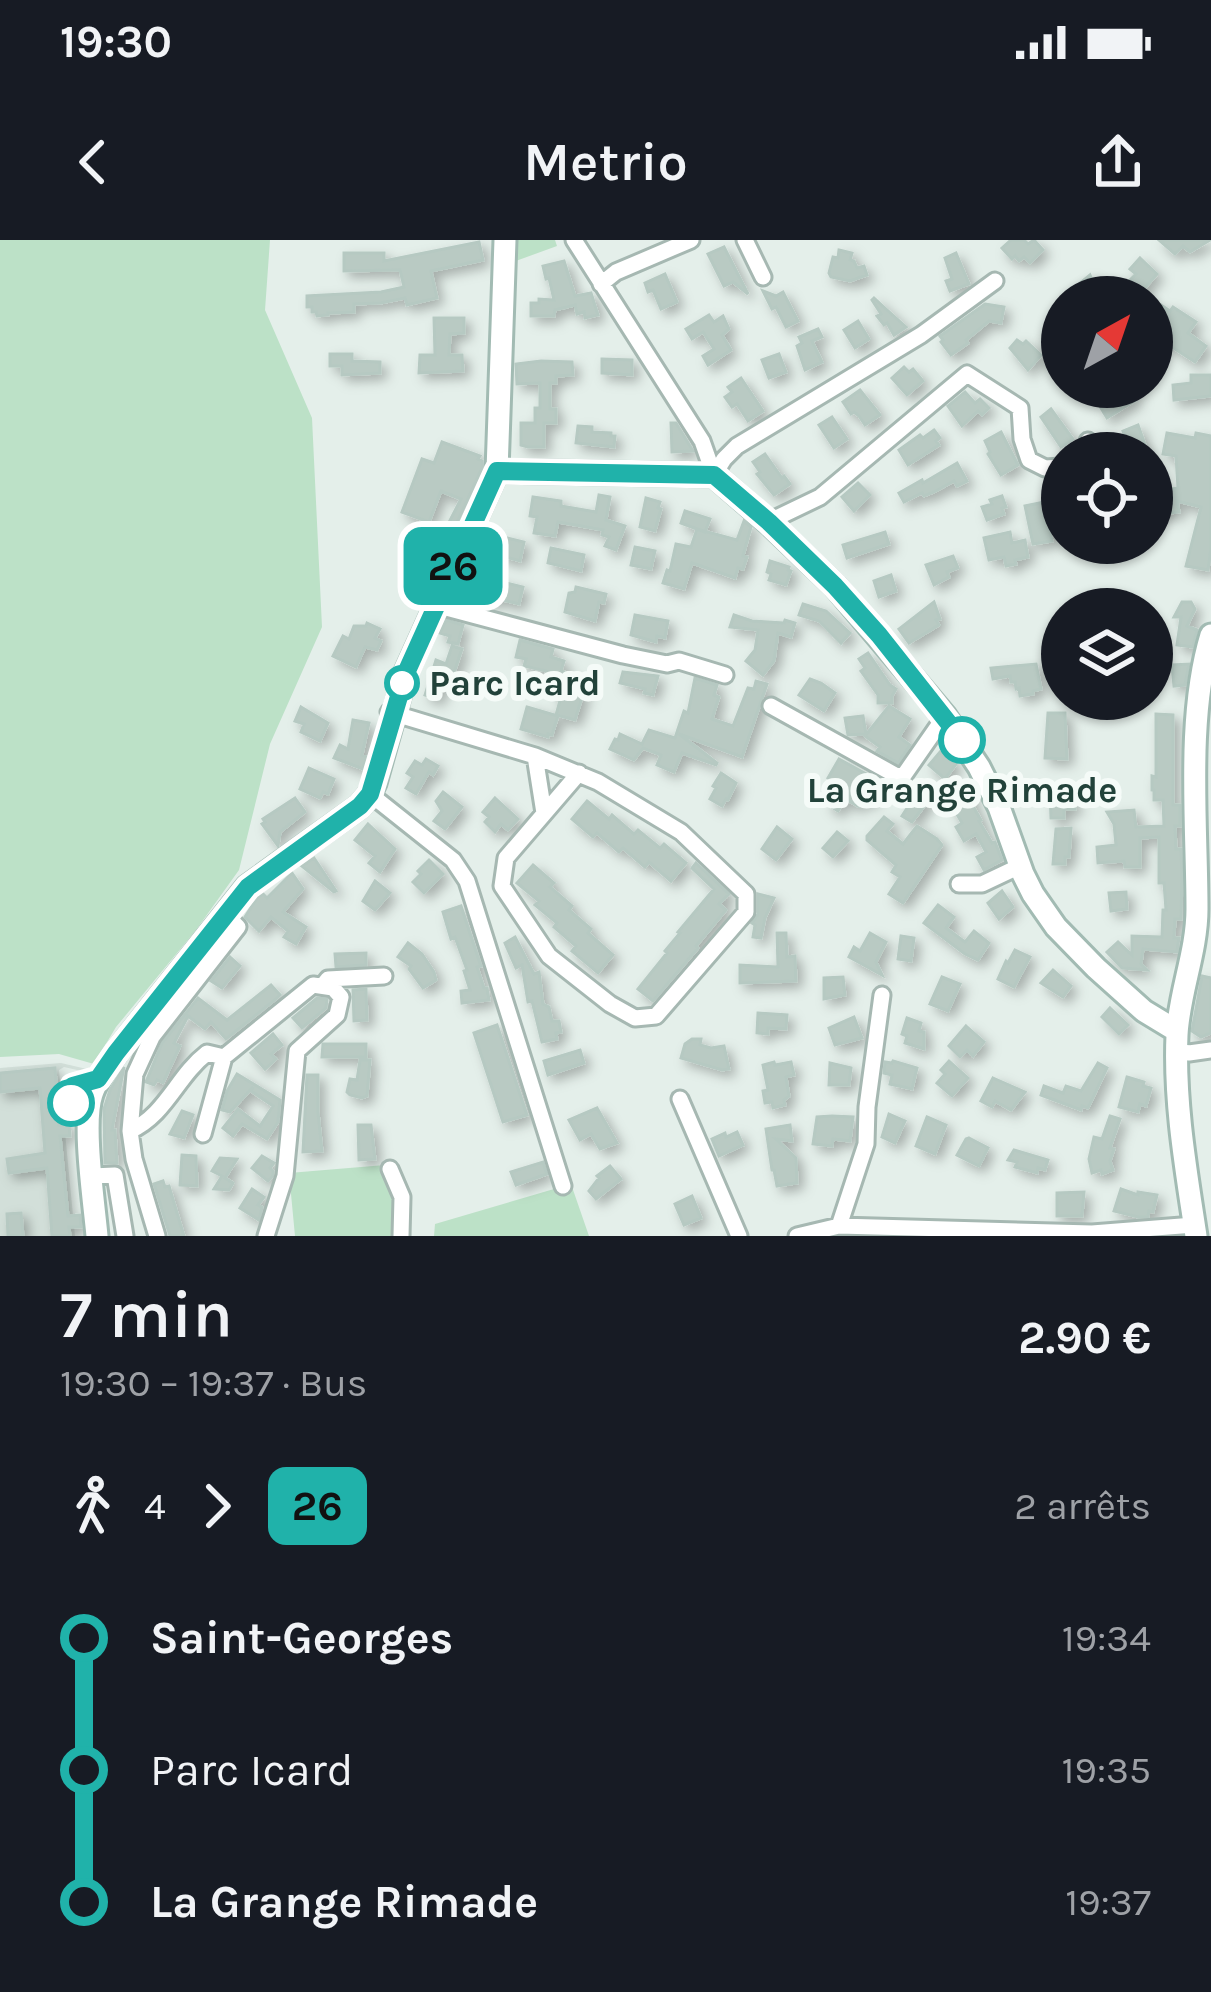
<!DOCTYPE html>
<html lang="fr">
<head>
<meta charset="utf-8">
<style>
  :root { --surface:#171b24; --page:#242831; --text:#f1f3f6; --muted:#9ea1a6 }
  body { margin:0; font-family:Karla,sans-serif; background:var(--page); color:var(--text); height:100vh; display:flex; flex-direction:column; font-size:45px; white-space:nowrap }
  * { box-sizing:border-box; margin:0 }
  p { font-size:39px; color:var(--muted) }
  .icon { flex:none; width:66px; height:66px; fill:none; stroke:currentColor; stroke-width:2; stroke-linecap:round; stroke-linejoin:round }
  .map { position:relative; height:996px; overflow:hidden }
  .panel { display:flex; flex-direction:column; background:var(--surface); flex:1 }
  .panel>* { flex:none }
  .badge { padding:0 24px; border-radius:18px; font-size:42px; line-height:78px }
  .needle { width:78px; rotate:40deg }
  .fabs { position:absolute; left:1041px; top:36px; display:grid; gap:24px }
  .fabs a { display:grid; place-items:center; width:132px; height:132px; border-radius:50%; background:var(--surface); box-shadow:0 3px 9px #0004; font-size:60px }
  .map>.badge { position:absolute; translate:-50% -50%; box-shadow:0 0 0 6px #fff }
  .legs { display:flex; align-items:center; gap:18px; height:132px; padding:0 60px; font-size:39px }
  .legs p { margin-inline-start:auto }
  .overview { display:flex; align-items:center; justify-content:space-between; height:204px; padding:0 60px }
  h1 { font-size:66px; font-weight:600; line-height:90px }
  ul { padding:0 60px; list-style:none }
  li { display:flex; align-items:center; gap:42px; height:132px; font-size:45px }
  li i { display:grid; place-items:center; width:18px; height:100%; margin:0 15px; background:currentColor }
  li i::after { content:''; width:30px; height:30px; margin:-15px; border:9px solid; border-radius:50%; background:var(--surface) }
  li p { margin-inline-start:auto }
  li:first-child i { background:linear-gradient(#0000 50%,currentColor 0) }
  li:last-child i { background:linear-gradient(currentColor 50%,#0000 0) }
  .status { display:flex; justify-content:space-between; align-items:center; height:84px; padding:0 60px; background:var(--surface); direction:ltr }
  .status svg { height:33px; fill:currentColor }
  header { display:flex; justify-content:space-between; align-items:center; height:156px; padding:0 60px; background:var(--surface); font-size:54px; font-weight:600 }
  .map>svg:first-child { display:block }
  .built { fill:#d2dfd9 }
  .green { fill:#bce1c7 }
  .building { fill:#b9cac3; stroke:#b6c9c2; stroke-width:3; filter:url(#shadow) }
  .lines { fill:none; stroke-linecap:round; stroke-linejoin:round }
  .street-casing { stroke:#a6b8b2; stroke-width:21 }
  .secondary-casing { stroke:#a2bbb3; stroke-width:27 }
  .street { stroke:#fff; stroke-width:15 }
  .secondary { stroke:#fff; stroke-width:21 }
  .line-1-casing { stroke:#fff; stroke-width:27 }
  .line-1 { stroke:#20b2aa; stroke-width:18 }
  .stop-1-dot { fill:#fff; stroke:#20b2aa; stroke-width:6 }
  .labels { text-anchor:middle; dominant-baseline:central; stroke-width:12; stroke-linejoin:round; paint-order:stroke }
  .stop-label { font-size:36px; font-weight:bold; fill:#22423a; stroke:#f5fbf8; text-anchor:start }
</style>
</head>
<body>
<div class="status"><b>19:30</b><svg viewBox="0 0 49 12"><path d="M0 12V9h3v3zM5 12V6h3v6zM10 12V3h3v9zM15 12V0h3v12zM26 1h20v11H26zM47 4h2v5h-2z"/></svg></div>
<header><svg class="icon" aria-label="back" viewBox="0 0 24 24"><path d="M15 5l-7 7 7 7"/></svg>Metrio<svg class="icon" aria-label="share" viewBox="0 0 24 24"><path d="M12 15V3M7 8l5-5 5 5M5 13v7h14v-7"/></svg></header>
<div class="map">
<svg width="1211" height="996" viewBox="0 0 1211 996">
  <defs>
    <filter id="shadow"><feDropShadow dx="5.5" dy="5.5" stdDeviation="6" flood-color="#0004"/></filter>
  </defs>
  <rect width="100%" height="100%" fill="#e4efea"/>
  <path class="built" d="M61,823l30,7 -1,3 -26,-6 -5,3 16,166h-75v-168z"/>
  <path class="green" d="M0,0h270l-5,70 47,108 10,209 -52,117 -31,126 -43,60 -80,97 -22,37 -35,-10 -59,3z
    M513,0h42l2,6 -44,16z
    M385,925l13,28v43h-103l-6,-63z
    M571,944l18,52h-155l1,-12z"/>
  <path class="building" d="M1011,0h13l4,4 6,-4 9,10 -13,13 -6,-6 -5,4 -4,-5 -3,3 -10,-11z
    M1159,0h51l-20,12 -7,-6 -8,8z
    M479,2l4,18 -52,11 6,27 -30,7 -2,-7 -24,5 -27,1v8l-26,1v2l-11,1 -1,-4h-4v-5h-5v-11l74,-4 23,-5 -4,-17 -56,1v-18h40v8z
    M724,7l24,47 -15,-12 -9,4 -16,-32z
    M839,10l13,3 -2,7 4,1 3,7 7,-2 3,9 -17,6 -19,-4 -2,-4 4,-16 5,1z
    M956,13l13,31 -19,7 -4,-10 6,-2 -7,-21z
    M1140,18l17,16 -15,17 -12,-11 6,-6 -6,-5z
    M564,21l11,35 16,-3 7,22 -13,3 -1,-6 -7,2 -2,-9 -20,5 -1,6h-23v-13h8v-4l15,1 -5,-22 -3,1 -3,-13z
    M665,34l12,28 -16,7 -8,-19 -5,2 -3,-9z
    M1090,35l9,22h-36z
    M763,51l13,5 7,-4 15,29 -12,6 -10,-20 -4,2z
    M874,58l13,12 19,17 -12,8 -7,-12 -3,2 -7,-9 4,-2 -9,-14z
    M985,64l19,3 -3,16 -12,-2 -23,19 2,3 -17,12 -10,-13 2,-2 -3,-4z
    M1161,65l9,6 3,-4 23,15 -8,11 18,13 -11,16 -43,-28v-27l6,4z
    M709,75l5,7 9,-6 6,13 -7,6 9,15 -23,15 -5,-9 11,-7 -11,-17 -11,7 -6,-10z
    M434,78h30v15l-14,1 -1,21h13l1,16 -44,2 1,-18h15z
    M858,81l11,18 -14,9 -11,-18z
    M818,89l4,8 -10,4 10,21 -17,8 -8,-24 5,-3 -3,-6z
    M1017,100l6,4 3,-3 15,14 -13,15 -18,-22z
    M330,114h22v7l28,1v11l-38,2v-9h-12z
    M779,114l7,18 -17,6 -7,-18z
    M602,119l30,1v15l-30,-2z
    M541,121l31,1 1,13 -17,1v7h-6v26h6v14h-12v24h-16l-7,-2v-22h14v-15h5v-25l-23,1 -1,-20z
    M904,127l5,5 4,-3 10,12 -16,14 -15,-17z
    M1191,135h20v21l-37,4 -1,-15 18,-2z
    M741,138l22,33 -15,10 -11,-17 -5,3 -7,-10 7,-5 -4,-5z
    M860,150l20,25 -15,10 -6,-9 -5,-4 -3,2 -8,-12z
    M965,152l10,11 5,-4 9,9 -7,7 -4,-4 -16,15 -14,-20z
    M1134,156l2,4 -29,18 -6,-10z
    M1051,169l22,30 -12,8 -20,-30z
    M832,177l15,22 -13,9 -15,-23z
    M671,183h5l17,28 -21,1z
    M1138,185l10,28h-17l-8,-22z
    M578,186l14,1v5l19,1v3h4l-1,11 -38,-4z
    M934,190l6,8 -4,3 3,4 -31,20 -9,-15 21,-15 3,3z
    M1001,192l17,33 -17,10 -13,-21 2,-2 -5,-11z
    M1167,193l28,5 1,-5 15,3v113l-3,21 -22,-4 15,-59 -24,-6 2,11 -17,2v-3l-5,1 1,-21 20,-3 -2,-32 -13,-2z
    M442,202l38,14 -2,3 4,2v7l-33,72 -7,-4 19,-37 -20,-8 -12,31 -27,-10 20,-53 12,4z
    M765,214l17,24 2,-2 6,8 -16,11 -17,-21 3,-2 -7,-10z
    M957,223l10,18 -10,5 -3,-5 -20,11 -10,4 -2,-3 -18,9 -5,-9 23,-13 1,3z
    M858,243l12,12 -16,16 -12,-14z
    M599,255l11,2 -4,23 19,6 -9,24 -11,-4 4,-9 -7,-2 1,-5 -45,-8 -3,14 -21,-3 3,-16 -7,-1 3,-19 28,4v5l35,6z
    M1002,256l4,11 -4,1 2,6 -17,6 -5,-13 10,-3 -2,-4z
    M646,258l14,4 -2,6 3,1 -6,22 -15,-4z
    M1044,262l8,39 -19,3 -8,-38z
    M685,271l25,8 -5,13 -24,-9z
    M744,281l7,6 -8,29 4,1 -4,12 -5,-1 -3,10 -43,-15 -8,26 -21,-6 4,-13 3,1 6,-27 15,3 6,-18 40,11z
    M885,292l4,12 -42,14 -4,-13z
    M1010,292l2,11 13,-3 3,17 -13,3 1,4 -10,2 -2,-9 -15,3 -5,-22z
    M503,297l21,5 -4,19 -22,-6z
    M635,307l20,4 -4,18 -20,-4z
    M551,308l33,7 -3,16 -33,-8z
    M953,316l5,12 -11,4 2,5 -15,8 -8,-20z
    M770,321l19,6 -1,3 3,1 -5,14 -17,-5 2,-6 -4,-2z
    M891,335l5,16 -17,6 -5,-16z
    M482,337l41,10 -4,17 -25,-6v4l-17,-4z
    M576,347l30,7 -2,9 -5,-1 -4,19 -30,-9 4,-19 6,-1z
    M934,362l6,17 -4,1 3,5 -30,18 -10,-14z
    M1182,362h9l4,7 -8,17 10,4 -4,17 -16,-2 4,-28h-7z
    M803,364l23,7 24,22 -9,10 -22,-22 -20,-6z
    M635,375l33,6 -3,17 -8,-2 -1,6 -25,-7z
    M734,375l18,6 32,2 1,-3 10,3 -4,14 -13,-4 -4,28 -11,14 -17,-14 9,-11 3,-20 -28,-3z
    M446,380l17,5 -5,19 -10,-2 2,-6 -10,-3z
    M367,383l13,6 -5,9 6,3 -4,9 -12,-3 -9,20 -23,-11 10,-20 6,3 5,-13h12z
    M520,400l33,9 -2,8 13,4 -3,10 15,5 -4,12 12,3 -9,29 -19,-5 5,-18 -8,-3 6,-20 -35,-8 2,-7 -10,-2z
    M452,406l10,3 -9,27 -7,-3 -8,26 -13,-4 11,-35 10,4z
    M868,413l22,32 6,4 -4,7v7h-14v-8l-17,-24 4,-3 -6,-9z
    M1036,424l5,25 -8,2v3l-13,2 -1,-8 -3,1 -1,-7h-4l-1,-6 -17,3 -2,-11z
    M1189,424l-4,21 -11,1 -2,-21z
    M623,432l35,4 -5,19 -9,-2 1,-4 -25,-6z
    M695,438l22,7 -3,10 5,2 -7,22 21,7 15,-38 6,1 2,-8 11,3 -25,73 -63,-23 38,29 -1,2 -34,-12 -8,19 -17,-7 4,-10 -18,-7 -9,12 -24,-11 5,-10 3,1 2,-6 22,10 7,-14 26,8 9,-27 4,2z
    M810,439l11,4 14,10 -11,18 -25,-16z
    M889,466l21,13 -11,18 11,8 -12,18 -21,-12 3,-4 -15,-11z
    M301,467l27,16 -8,18 -19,-9 3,-8 -9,-3z
    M527,467l31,9 -6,19 -4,-1v3l-27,-8z
    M1048,473h17l2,46 -22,-1z
    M1156,474l17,1v90h7v21h-5l1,23h5l1,27 -1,43h-6l-1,19h5l-1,6 -1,8 -34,-3 -2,15 6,6 -25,-2 -15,-16 11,-10 14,13v-19l30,1 1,-27h3l-2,-27h-5v-46l-19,1v29h-15l-1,-6 -26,2 -1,-16 19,-2 -2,-21 -7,-12 27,-2 2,17 28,-1 -1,-26h-9v-10h-2v-14l4,1z
    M863,476l3,18 -18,1 -3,-17z
    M353,480l16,3 -7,32 5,2 -4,12 -29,-11 6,-13 8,4z
    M940,512l16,12 -11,15 -16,-14z
    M426,519l12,7 -5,9 -4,-3 -13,22 -10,-6 7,-11 -6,-4 8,-12 7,4z
    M839,519l29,16 -2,8 11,6 -7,13 -7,-4 -5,8 -13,-7 -7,12 -11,-7 11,-20 -10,-6z
    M309,528l25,11 -6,15 -5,-2 -3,6 -20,-9z
    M721,533l15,10 -8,17 -2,-1 -4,7 -12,-7 6,-11 -3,-2z
    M964,543l9,16 -3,2 11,19 -2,1 13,22 3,-1 7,18 -18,10 -7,-13 9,-5 -10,-18 -12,7 -8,-14 6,-4 -17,-30z
    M915,549l14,11 -17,22 -10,-6 9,-14 -4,-3z
    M443,552l19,15 -17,22 -11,-8 8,-10 -6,-10z
    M1050,553h18v5l7,3v8h-11v9h-13z
    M295,558l10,14 -25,20 -2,14 -16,-22 3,-2 -2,-3z
    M495,558l23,21 -10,11 -7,-6 -6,8 -10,-10 4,-5 -6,-5z
    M587,561l22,18 3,-4 22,19 4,-4 22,18 4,-4 22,19 -15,18 -22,-19 -4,5 -22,-19 -4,4 -22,-19 -4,4 -21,-18z
    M884,577l9,7 -6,7 16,13 14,-18 20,13 5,6 -39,58 -14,-9 11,-17 -8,-5 4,-7 -29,-25v-4z
    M368,584l27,25 -15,23 -11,-9 6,-7 -20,-16z
    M777,587l15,12 -16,21 -14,-11z
    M1071,588l-2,29h-4v7h-12l3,-35z
    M837,592l11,9 -15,16 -10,-9z
    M314,618l22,33 -2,1 -32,-26z
    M429,620l14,14 -19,19 -11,-11 8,-8 -3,-3z
    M696,623l33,31 -10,10 7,6 -30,36 2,2 -45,53 -15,-12 29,-36 -2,-2 15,-18 -2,-1 36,-43 -22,-21z
    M533,625l21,18 -4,4 22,19 -3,4 22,19 -3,4 25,22 -15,18 -26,-22 4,-5 -22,-19 3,-4 -22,-18 4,-4 -22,-18z
    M292,633l11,16 -20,23 23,15 -10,17 -12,-7 4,-6 -17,-14 -12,14 -14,-14 12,-19 6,-4 4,4z
    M375,641l15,12 -15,17 -12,-9z
    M1002,651l11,16 -14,12 -11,-16z
    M1126,652l1,17 -16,2 -2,-18z
    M758,654l16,4 -9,20 -4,20 -8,-1 2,-12 -3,-2 6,-9z
    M938,665l16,12 -8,11 19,14 9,-11 15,12 -11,17 -13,-6 -41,-31z
    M461,666l20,60 -4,1 7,21h3l2,12 -27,3 -1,-12 9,-1 -6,-19 3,-1 -12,-33 -4,2 -8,-27z
    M777,693h9l1,24 8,-1 1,25 -56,2v-18l38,2z
    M870,693l16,9 -10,20 6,13 -33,-18 5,-10 6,4z
    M901,696l13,2 -3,23 -13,-2z
    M515,697l19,37 5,-2 4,32 6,3 3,14h7l2,11 -5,1 1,6 -15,3 -10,-41 -4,1 -6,-37 -6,3 -11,-25z
    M408,703l14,11 12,18 2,8 -13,8 -14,-19 2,-3 -13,-9z
    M1015,710l15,7 -16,30 -16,-8 8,-18 2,2z
    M366,713v12l-30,2 -1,-13z
    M230,717l10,9 -18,22 -11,-7z
    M1053,730l18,16 -8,11 -22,-14z
    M1202,736l9,2v55l-10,4 -9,-6z
    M843,737l2,18 -21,4v-21z
    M942,737l18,7 -12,27 -18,-7z
    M271,745l9,10 -4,4 -50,40 -15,-17 -6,7 -17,-13 -14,27 6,3 -17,37 -6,-3 -3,5 -8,-3 16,-39 36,-45 29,22z
    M366,749l1,31 -13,1 -1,-31z
    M317,758l10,1 -1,9 -24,20 -9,-10z
    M1110,768l18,17 -9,9 -17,-17z
    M758,773l29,2 -1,14 -18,-1v6l-11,-1z
    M854,777l8,21 -27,7 -6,-17z
    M907,778l14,5 -2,8 5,1v17l-19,-6 2,-7 -5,-2z
    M497,785l30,90 -24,7 -29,-89z
    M966,786l18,16 -11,14 -6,-6 -7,7 -11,-11z
    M273,794l9,11 -11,9 5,5 -11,10 -14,-16z
    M692,799h9l-1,6 11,3 13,-2 5,23 -7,1 -41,-12 4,-14z
    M323,804h43v13h-44z
    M580,810l4,13 -36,12 -4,-14z
    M360,820h10l-3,36 -5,2 -12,-3 -3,-3 3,-13 7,1z
    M893,821l24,7 -5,21 -22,-5 2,-9 -8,-2 1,-11 7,1z
    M949,821l19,17 -16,18 -15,-13 8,-9 -4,-4z
    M774,822l1,3 16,-3 3,13 -8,2 3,19 -5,4 1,5 -12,3 -1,-6 -7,1 -2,-12 5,-1 -5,-25z
    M830,823l21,5 -2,17h-20z
    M1098,823l9,5 -19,40 -6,-2 -1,4 -40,-15 3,-9 19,7 3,-7 15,5z
    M124,827l-12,63h3l2,33h-12l-1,-54 6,-19z
    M55,828l4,57 10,-1 1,12h-10l8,80 12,-1 1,12h-12l1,9h-18l-5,-68 -38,5 -2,-14 38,-6 -5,-65 -40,4v-19z
    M237,834l43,26 -2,22 -11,17 -25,-15 -9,12 -10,-8 15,-19 22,17 13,-20 -22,-15 2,-4 -23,25 -8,-2 5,-19z
    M307,835h11v37l4,39 -19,1z
    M1127,837l17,5 -1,4 8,2 -5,18 -6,-2 -2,8 -19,-5z
    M993,838l32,14 -14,18 -16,-9 -3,6 -11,-6z
    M597,868l20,35 -17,6 -9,-15 -11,6 -11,-20z
    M182,871l11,4 -9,23 -14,-4z
    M889,874l16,7 -10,22 -13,-6z
    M832,876l21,1 -3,24 -17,-2 -1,7 -19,-2 4,-27z
    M1110,876l10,3 -10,29 4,1 -4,12 3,9 -11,4 -1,-4 -9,3 -3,-14 5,-22 8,2z
    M927,877l19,8 -11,29 -19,-8z
    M358,885h13l4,34 -16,1z
    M790,885l2,16 -16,-2 20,19 1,25 -20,3 -3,-16h-2l-6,-41z
    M737,892l6,13 -24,11 -7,-17 13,-6 1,4z
    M969,898l19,10 -9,18 -22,-11 9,-16z
    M1014,910l34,10 -3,10 -7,-2 -1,5 -22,-6 2,-5 -9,-2z
    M182,915l14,1 1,30 -17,-1z
    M262,916l12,7 -4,5 3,3v5l-5,5 -16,-13z
    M220,918l17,1 -12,19 8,5 -4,7 -15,-1 8,-13 -10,-5z
    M543,922l4,12 -31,11 -5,-13z
    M610,926l11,13 -25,20 -7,-8 10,-13 -2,-2z
    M163,941l2,6 4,-1 15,50h-14l-16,-52z
    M252,949l12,8 -6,8 4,2 -3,13 -19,-12z
    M1121,949l17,6v-3l19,3 -4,17 -4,-1 -1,6h-10l-24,-6z
    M1084,952l-2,24h-25v-23z
    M692,956l9,22 -17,7 -9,-21z
    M21,973l2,23h-15l-1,-22z"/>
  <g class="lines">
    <g class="street-casing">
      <path id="street" d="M574,0l128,201 12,34
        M745,0l18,37
        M601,44l15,-12 75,-32
        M1088,201l1,12
        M714,235l10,-16 13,-13 184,-111 74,-54
        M768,282l52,-25 147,-123 53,34 2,31 7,21 16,8 17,-1
        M435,365l188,50 44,9 12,-3 46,14
        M771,466l126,70 7,-1 41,-59
        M389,472l146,44 63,26 83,50 65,62v18l-90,104 -21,2 -25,-14 -61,-48 -47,-70 4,-28 73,-85
        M535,516l9,57
        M370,554l83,66 14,21 96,305
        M959,644h23l38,-18
        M324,744l4,-5 56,-3
        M1177,811l12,2 22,-3
        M680,859l59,137
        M130,891c36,-16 47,-55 77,-78l17,4 89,-72 20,3 8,9 -4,18 -40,36 -12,125 -19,60
        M203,894l21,-77
        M390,929l12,28 -1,39
        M92,936l23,-1 10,61
        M839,986l27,-82 1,-37 15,-112
        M157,996l-23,-77 -4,-28 5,-57 17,-37 86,-110 -12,-12
        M797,996l42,-10 253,7 102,-8"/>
    </g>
    <g class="secondary-casing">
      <path id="secondary" d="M497,231l217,4 54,47 67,64 110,130 34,51 20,40 24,67 10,20 23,33 40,41 48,43 33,20
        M97,996c-3,-34 -15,-113 -5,-142 5,-15 15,-28 24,-41l131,-166 113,-81 10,-12 5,-11 31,-111 91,-201 8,-231
        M1196,996c-10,-66 -22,-134 -19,-201 2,-42 20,-83 20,-126 0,-86 -11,-192 14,-274"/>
    </g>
    <use href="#street" class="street"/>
    <use href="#secondary" class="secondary"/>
  </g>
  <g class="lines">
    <g class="line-1-casing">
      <path id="line-1" d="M71,863l2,-17 25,-7 18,-26 132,-166 112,-81 10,-12 36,-121 91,-202 217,4 55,47 66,64 44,49 83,105"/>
    </g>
    <use href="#line-1" class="line-1"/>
  </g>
  <g class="stop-1-dot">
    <circle cx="402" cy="443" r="15"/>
    <circle cx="962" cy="500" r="21"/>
    <circle cx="71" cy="863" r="21"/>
  </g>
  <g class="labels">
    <g class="stop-label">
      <text x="429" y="443">Parc Icard</text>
      <text x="962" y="550" text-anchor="middle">La Grange Rimade</text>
    </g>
  </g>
</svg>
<div class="fabs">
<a><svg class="needle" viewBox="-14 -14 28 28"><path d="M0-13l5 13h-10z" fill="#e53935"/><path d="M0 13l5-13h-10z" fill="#9ea1a6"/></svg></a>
<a><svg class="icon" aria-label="locate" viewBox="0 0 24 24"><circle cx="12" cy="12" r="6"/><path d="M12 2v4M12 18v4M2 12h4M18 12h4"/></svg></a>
<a><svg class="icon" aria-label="layers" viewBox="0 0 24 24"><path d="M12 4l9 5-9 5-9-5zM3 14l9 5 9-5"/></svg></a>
</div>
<b class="badge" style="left:453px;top:326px;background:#20b2aa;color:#111">26</b>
</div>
<section class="panel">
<div class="overview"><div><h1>7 min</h1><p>19:30 – 19:37 · Bus</p></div><b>2.90 €</b></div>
<div class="legs"><svg class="icon" aria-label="walk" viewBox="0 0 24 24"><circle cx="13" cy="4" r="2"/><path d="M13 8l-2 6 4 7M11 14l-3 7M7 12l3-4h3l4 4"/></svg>4<svg class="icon" aria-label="forward" viewBox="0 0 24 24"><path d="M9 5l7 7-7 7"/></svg><b class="badge" style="background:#20b2aa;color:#111">26</b><p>2 arrêts</p></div>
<ul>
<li><i style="color:#20b2aa"></i><b>Saint-Georges</b><p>19:34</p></li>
<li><i style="color:#20b2aa"></i><span>Parc Icard</span><p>19:35</p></li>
<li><i style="color:#20b2aa"></i><b>La Grange Rimade</b><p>19:37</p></li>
</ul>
</section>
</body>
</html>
